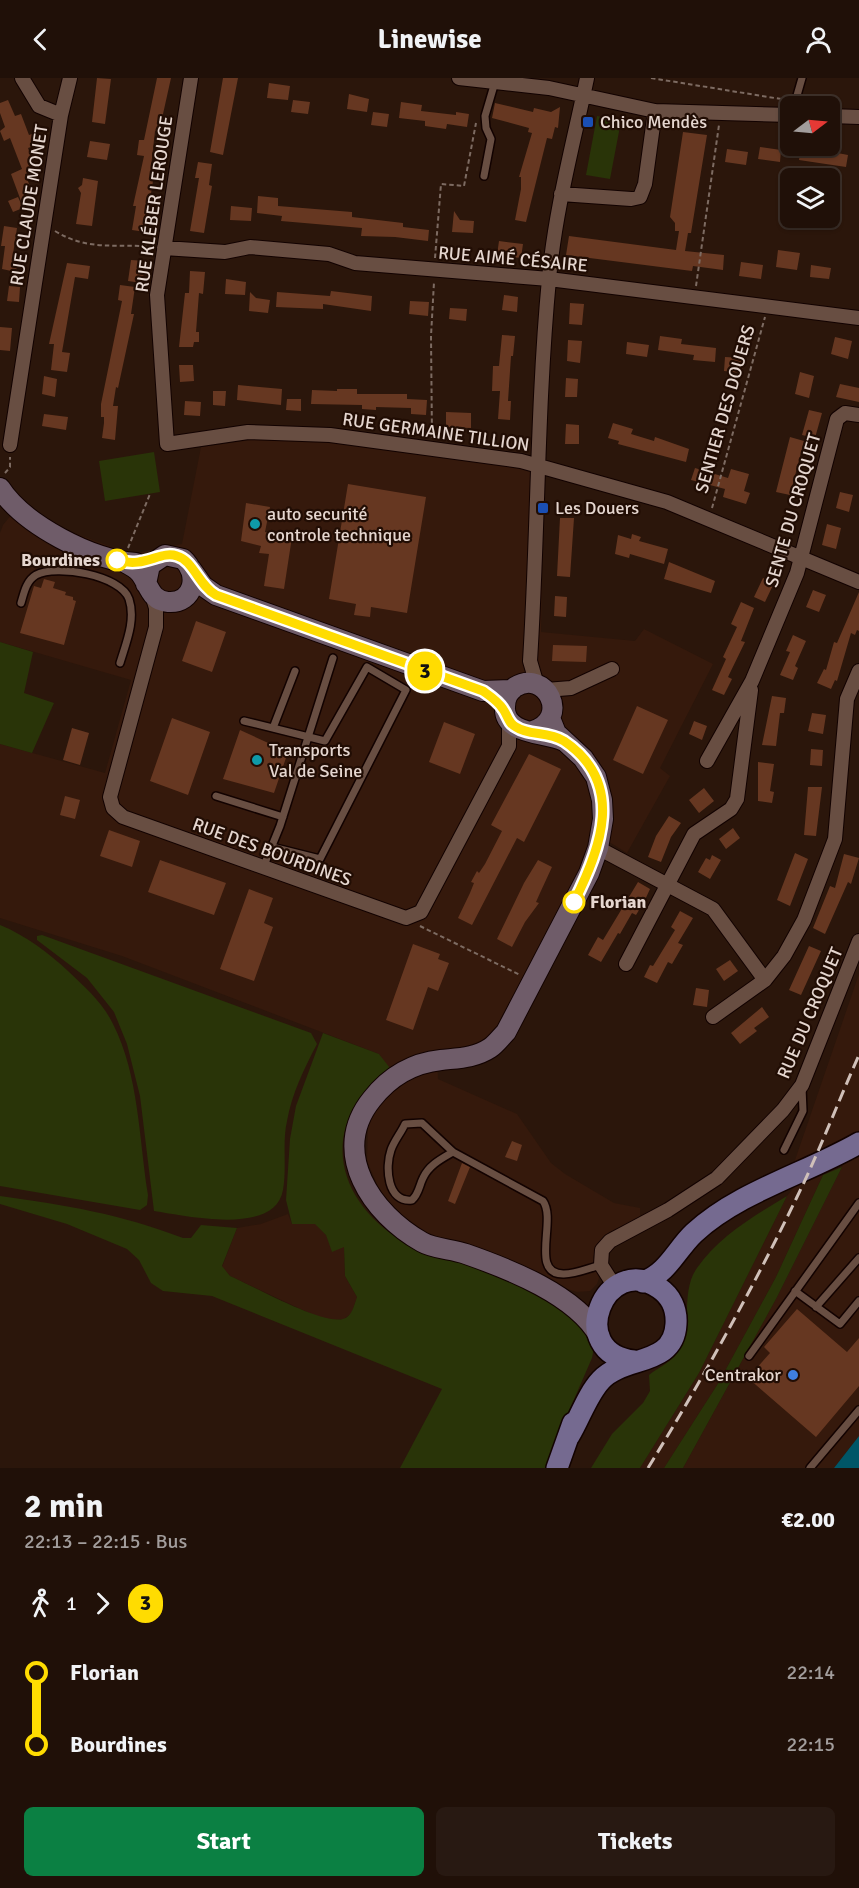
<!DOCTYPE html>
<html lang="en">
<head>
<meta charset="utf-8">
<style>
  :root { --surface:#201008; --page:#281912; --text:#f1f3f6; --muted:#a29d9c; --line:#3d3029; --accent:#0b8043 }
  body { margin:0; font-family:Signika,sans-serif; background:var(--page); color:var(--text); height:100vh; display:flex; flex-direction:column; font-size:22px; white-space:nowrap }
  * { box-sizing:border-box; margin:0 }
  p { font-size:20px; color:var(--muted) }
  .icon { flex:none; width:33px; height:33px; fill:none; stroke:currentColor; stroke-width:2; stroke-linecap:round; stroke-linejoin:round }
  .map { position:relative; height:1390px; overflow:hidden }
  .panel { display:flex; flex-direction:column; background:var(--surface); flex:1 }
  .panel>* { flex:none }
  .badge { padding:0 12px; border-radius:20px; font-size:21px; line-height:39px }
  .needle { width:39px; rotate:74deg }
  .fabs { position:absolute; left:780px; top:18px; display:grid; gap:12px }
  .fabs a { display:grid; place-items:center; width:60px; height:60px; border-radius:9px; background:var(--surface); box-shadow:0 2px 4px #0004,0 0 0 2px var(--line); font-size:30px }
  .map>.badge { position:absolute; translate:-50% -50%; box-shadow:0 0 0 3px #fff }
  .legs { display:flex; align-items:center; gap:9px; height:66px; padding:0 24px; font-size:20px }
  .legs p { margin-inline-start:auto }
  .overview { display:flex; align-items:center; justify-content:space-between; height:102px; padding:0 24px }
  h1 { font-size:33px; font-weight:700; line-height:45px }
  .cta { display:flex; gap:12px; margin-top:auto; padding:12px 24px }
  .cta a { flex:1; height:69px; border-radius:9px; background:var(--accent); color:#fff; font-size:24px; font-weight:700; line-height:69px; text-align:center }
  .cta a+a { background:var(--page); color:var(--text) }
  ul { padding:0 24px; list-style:none }
  li { display:flex; align-items:center; gap:21px; height:72px; font-size:22px }
  li i { display:grid; place-items:center; width:9px; height:100%; margin:0 8px; background:currentColor }
  li i::after { content:''; width:15px; height:15px; margin:-8px; border:4px solid; border-radius:50%; background:var(--surface) }
  li p { margin-inline-start:auto }
  li:first-child i { background:linear-gradient(#0000 50%,currentColor 0) }
  li:last-child i { background:linear-gradient(currentColor 50%,#0000 0) }
  header { display:flex; justify-content:space-between; align-items:center; height:78px; padding:0 24px; background:var(--surface); font-size:27px; font-weight:700 }
  .map>svg:first-child { display:block }
  .built { fill:#35190c }
  .green { fill:#293408 }
  .water { fill:#005667 }
  .building { fill:#663721 }
  .lines { fill:none; stroke-linecap:round; stroke-linejoin:round }
  .lane-casing { stroke:#120200; stroke-width:10 }
  .street-casing { stroke:#120200; stroke-width:16 }
  .secondary-casing { stroke:#120200; stroke-width:22 }
  .primary-casing { stroke:#120200; stroke-width:24 }
  .path { stroke:#7d6b62; stroke-width:2; stroke-dasharray:4.5 3; stroke-linecap:butt }
  .lane { stroke:#684e42; stroke-width:7 }
  .street { stroke:#684e42; stroke-width:14 }
  .secondary { stroke:#6f5c69; stroke-width:20 }
  .primary { stroke:#756a90; stroke-width:21 }
  .rail { stroke:#d0c0b9; stroke-width:3; stroke-dasharray:12 6; stroke-linecap:butt }
  .line-1-casing { stroke:#fff; stroke-width:14 }
  .line-1 { stroke:#ffdc01; stroke-width:9 }
  .transit-dot { fill:#1a4fb4; stroke:#210d04; stroke-width:2 }
  .culture-dot { fill:#0f9aa8; stroke:#210d04; stroke-width:2 }
  .stop-1-dot { fill:#fff; stroke:#ffdc01; stroke-width:3 }
  .shop-dot { fill:#3f7fe0; stroke:#210d04; stroke-width:2 }
  .labels { text-anchor:middle; dominant-baseline:central; stroke-width:4.5; stroke-linejoin:round; paint-order:stroke }
  .poi-label { font-size:18px; fill:#e5d6cf; stroke:#210d04; text-anchor:start }
  .street-label { font-size:18px; fill:#e5d6cf; stroke:#210d04 }
  .stop-label { font-size:18px; font-weight:bold; fill:#e5d6cf; stroke:#210d04; text-anchor:end }
</style>
</head>
<body>
<header><svg class="icon" aria-label="back" viewBox="0 0 24 24"><path d="M15 5l-7 7 7 7"/></svg>Linewise<svg class="icon" aria-label="person" viewBox="0 0 24 24"><circle cx="12" cy="8" r="4"/><path d="M4 21q1-7 8-7t8 7"/></svg></header>
<div class="map">
<svg width="859" height="1390" viewBox="0 0 859 1390">
  <rect width="100%" height="100%" fill="#2b160b"/>
  <path class="built" d="M258,361l73,2 181,24 32,11 -3,156 94,9 9,-12 69,35 -53,104 10,8 -43,77 -34,-21 -9,27 -77,160 -20,23 -50,13 1,24 79,35 34,49 14,11 49,29 26,5v10l-31,14 -10,13 -6,12 6,21 -2,6 -7,7 -13,1 -26,-8 -125,-50 -27,-17 -16,-19 -16,-37 1,-35 8,-17 24,-24 -21,-31 -257,-98 -122,-38v-174l105,29 26,-93 -131,-38v-109l3,-8 18,-22 42,26 68,25 51,-10 19,-97z
    M859,896v462l-25,32h-151l93,-169 66,-132 10,-29 -58,25z
    M823,1097l-47,102 -57,105 -55,86h-24l59,-95 88,-177 8,-10z
    M288,1136l4,10 23,-1 11,12 18,11 1,30 12,21 -5,16 -8,6 -18,2 -96,-45 -8,-9 15,-39 24,-4z"/>
  <path class="green" d="M597,38l24,5 -11,58 -24,-4z
    M154,374l6,40 -55,9 -6,-40z
    M0,564l33,10 -9,41 30,10 -22,50 -32,-9z
    M0,847c25,10 49,28 68,46 17,16 35,32 45,53 26,51 26,115 35,171l-1,10 -7,5 -140,-24z
    M42,857l269,98 6,11c-13,25 -25,49 -30,77 -5,22 0,46 -4,69 -8,46 -96,26 -129,21l-14,-115 -13,-52 -13,-32 -27,-34 -50,-38v-4z
    M323,955l56,21 11,14c-14,13 -31,27 -39,45 -24,51 6,101 50,127 22,13 47,13 70,22 39,17 76,40 114,60l9,25 -2,11 -27,62 -17,48h-148l42,-79 -230,-93 -49,-5 -12,-8 -12,-23 -12,-11 -60,-25 -67,-20v-8c66,9 120,18 183,42h8l10,-13 36,3 -15,38 8,10c23,10 92,49 113,43 9,-2 11,-14 14,-22l-12,-21 -1,-29 -12,5 -6,-17 -11,-11h-23l-6,-24 4,-61 6,-33z
    M842,1089l-66,132 -93,169h-19l55,-86 57,-105 47,-102z
    M787,1118l-88,177 -59,95h-49l21,-34 31,-31 7,-12 -1,-16c7,-6 20,-12 26,-19 20,-25 4,-63 22,-88 21,-31 58,-53 90,-72z"/>
  <path class="water" d="M859,1358v32h-25z"/>
  <path class="building" d="M97,0l14,1 -6,45 -13,-2z
    M157,0h14l-12,54 -4,-1 -4,36 4,1 -10,64 -13,-2 4,-24h-3l11,-50 -7,-1 2,-15h5z
    M223,0h15l-15,77 -13,-3z
    M269,5l21,3 -2,14 -21,-2z
    M349,16l20,5 -2,13 -20,-3z
    M8,22l7,16 6,-2 8,21 6,-2 4,11 -11,4 8,22 -11,4 9,22 -13,5 -10,-27 11,-5 -12,-31 -6,3 -4,-10 5,-4 -5,-14v-10z
    M293,22l17,2 -2,12 -17,-2z
    M401,24l21,3 -1,6 35,4v-3l13,2 -2,13 -20,-3 -1,5 -21,-3v-5l-26,-3z
    M495,25l38,9 1,-4 17,4 9,-5 -2,21 -3,-1 -3,12 -5,-1 -21,84 -11,-2 6,-31v-12h-2l13,-44 -4,-1 1,-4 -37,-10z
    M373,34l16,2 -2,13 -16,-2z
    M683,54l24,3 -16,98h-3l-3,18 39,4 -1,15 -30,-4 -1,5 -126,-16 3,-19 107,14 3,-19h-4v-8l-5,-6z
    M90,63l20,3 -3,16 -20,-3z
    M801,68l47,9 -2,12 -47,-7z
    M760,69l21,3 -1,12 -22,-3z
    M727,71l21,3 -2,13 -21,-3z
    M198,84l14,2 -3,21 3,1 -8,47 -14,-2 9,-53h-4z
    M83,100l15,3 -6,45 -16,-2 5,-31 -3,-5 4,-3z
    M258,118l20,2v8l74,6v5l51,6v4l26,3 -1,11 -33,-4 -34,-1 1,-8 -81,-7 1,-5 -25,-3z
    M18,119l5,11 -10,4 -5,-11z
    M231,128l21,2 -1,13 -21,-1z
    M454,133l6,9 14,1 -1,12 -21,-1z
    M4,148l13,2 -4,26h6l-3,18 -14,-3 3,-23h-4z
    M499,163l24,3 -2,14 -24,-3z
    M778,172l22,3 -3,17 -21,-3z
    M131,182l15,1 -4,22 -14,-2z
    M741,184l22,3 -2,14 -22,-3z
    M67,185l23,3 -2,13 -13,-2 -13,75 8,1 -3,19 -16,-2 3,-26h-5z
    M811,187l20,3 -2,11 -19,-2z
    M190,193l15,1 -2,22 -4,-1 -3,39h3v10h-5l-1,5h-14l6,-54h4z
    M226,201l20,3 -1,13 -20,-1z
    M120,207l15,2 -4,27h3l-16,74 -2,-1 -3,19h5l-3,34 -13,-2 2,-15v-6h-3v-13l21,-103 -4,-1z
    M9,208l11,1 -1,15 -12,-1z
    M331,213l41,5 -1,15 -48,-7v5l-47,-2 1,-15 53,4z
    M250,214l6,6 14,2 -2,13 -19,-2z
    M504,217l14,2 -1,15 -15,-2z
    M410,223l19,1 -1,14 -19,-2z
    M570,225l14,1 -2,21 -13,-1z
    M450,230l17,1 -1,12 -17,-2z
    M0,249l12,1 -2,23 -10,-1z
    M502,257l13,1 -2,20h-2l-3,45h3l-1,19 -12,-1 2,-28h-8l1,-25h6z
    M660,258l22,3 -1,5 35,4 -1,14 -22,-2 1,-5 -36,-5z
    M835,259l17,4 -4,18 -17,-5z
    M568,262l14,1 -2,22 -13,-2z
    M627,264l22,3 -2,12 -21,-3z
    M725,279l18,1 -1,15 -18,-2z
    M179,287h14l1,16 -14,1z
    M800,294l14,4 -5,22 -14,-4z
    M44,298l13,3 -2,18 -13,-3z
    M566,300l12,1 -1,18h-12z
    M840,306l19,4v14l-23,-5z
    M238,307l44,4 -1,16 -44,-5z
    M337,311h20v5h50v5l20,1 -1,15 -15,-1v-6l-35,-1v3l-14,-1v-4l-51,-1 1,-14 25,1z
    M213,313h13l-1,15 -12,-1z
    M287,321h14v12l-15,-1z
    M185,323l16,1 -1,14 -16,-1z
    M809,332l13,3 -7,25 -13,-3z
    M446,334l25,1v15l-25,-1z
    M44,336l24,3 -2,13 -24,-4z
    M613,345l20,6 -2,5 23,7 1,-4 34,12 -3,13 -68,-18 1,-3 -11,-3z
    M566,346l13,1v19h-14z
    M790,359l14,4 -14,54 -14,-3z
    M695,390l33,10 3,-9 18,5 -5,17 6,2 -4,11 -23,-7 2,-8 -34,-9z
    M348,406l78,13 -19,116 -36,-6 -1,10 -16,-2 2,-11 -27,-5z
    M840,414l13,3 -4,17 -13,-4z
    M246,425l24,4 -5,25 27,5 -8,52 -20,-3 5,-32 -10,-1 2,-7 -20,-5z
    M560,440h14l-4,59 -13,-1z
    M827,446l14,4 -5,21 -14,-4z
    M632,456l9,3 -2,4 29,8 -4,15 -34,-10 -1,4 -14,-4 3,-19 13,4z
    M669,484l46,19 -4,12 -47,-14z
    M763,500l11,5 -9,19 -11,-5z
    M44,501l11,3 -2,6 13,4 -1,3 8,2v3l3,1 -12,44 -44,-12 14,-47 7,2z
    M813,512l13,5 -7,17 -13,-5z
    M859,514v39l-2,-1 -2,5 -4,-2 -14,48 -2,-1 -4,9 -14,-6 7,-14 2,1 8,-28 3,1z
    M555,518l12,1 -1,20 -12,-1z
    M741,524l13,6 -13,33 4,1 -17,35 4,2 -8,16 -12,-5 14,-31 -3,-2 14,-30 -6,-3z
    M196,543l30,11 -14,40 -30,-11z
    M793,557l13,6 -11,25 3,2 -5,12 -13,-5 10,-23 -4,-1z
    M553,567l34,1 -1,16 -34,-1z
    M772,618l14,2 -2,15h-4l-4,33 -14,-1z
    M637,628l31,14 -25,54 -30,-14z
    M812,635l14,2 -3,19 -15,-3z
    M172,640l38,14 -22,63 -38,-14z
    M694,643l13,5 -5,14 -13,-6z
    M444,644l31,12 -15,40 -31,-12z
    M72,650l17,5 -9,32 -17,-5z
    M240,652l48,22 -14,41 -51,-14z
    M811,671l12,1 -1,16 -12,-1z
    M529,676l32,15 -37,73 -7,-4 -45,87 -14,-7 12,-25 4,-10 -3,-1 6,-11 2,2 6,-9 17,-33 -11,-6z
    M758,684l16,2 -4,27 4,1 -2,11 -14,-2z
    M808,709h14l-6,49 -12,-1z
    M704,710l10,13 -15,12 -10,-13z
    M65,718l15,4 -5,19 -15,-4z
    M669,738l12,7 -10,14 -10,25 -13,-5 8,-21z
    M733,750l7,10 -14,11 -7,-10z
    M109,752l31,11 -8,26 -32,-11z
    M795,775l13,6 -18,47 -13,-6z
    M844,776l15,4 -8,26 -3,-2 -23,52 -12,-6 17,-42 5,2z
    M712,777l9,5 -11,19 -12,-7 8,-14 4,2z
    M160,782l66,23 -12,32 -66,-23z
    M538,782l14,7 -12,26 -4,9 3,1 -14,19 -13,25 -15,-8 27,-56z
    M638,804l12,7 -6,13 -8,13 -4,-2 -12,21 -2,-1 -17,29 -13,-7 10,-18 5,3z
    M249,811l24,9 -9,25 9,4 -19,54 -34,-12z
    M680,833l13,7 -15,25 5,2 -11,19 -4,-2 -11,21 -13,-6 6,-12 3,1 22,-36 -4,-3z
    M413,866l27,10 -2,5 11,4 -11,28 -10,-4 -15,43 -27,-10z
    M809,868l12,5 -20,44 -12,-5z
    M730,882l8,11 -14,10 -8,-12z
    M696,910l13,2 -2,17 -14,-2z
    M762,929l7,10 -15,11 3,3 -17,13 -9,-11z
    M512,1063l10,4 -5,16 -12,-4z
    M462,1085l8,4 -15,37 -7,-3z
    M797,1231l50,43 12,-14v48l-43,51 -68,-59 22,-25 -6,-6z"/>
  <g class="lines">
    <g class="lane-casing">
      <path id="lane" d="M794,28l8,-28
        M484,98l7,-37 -5,-11 -1,-12 10,-34
        M21,525c3,-10 5,-22 15,-28 20,-11 85,0 93,24 7,21 -3,44 -9,64
        M244,643l81,20 42,-74 39,23 -86,169 -48,-12
        M273,650l22,-57
        M216,718l67,21
        M263,790l17,-42 53,-168
        M784,1072l19,-39 -1,-23
        M453,1074c-12,7 -24,13 -30,26 -4,8 -4,16 -11,22 -25,3 -27,-33 -21,-50 3,-9 10,-17 14,-26l17,-1 31,29 90,49c14,19 -14,74 21,73 12,0 25,-6 37,-9
        M795,1213l45,33 19,-23
        M816,1229l43,-49
        M749,1278l110,-153
        M810,1390l49,-58"/>
    </g>
    <g class="street-casing">
      <path id="street" d="M22,0l17,28 22,9
        M191,0l-34,217 10,149 81,-12 82,3 191,26 146,41 192,80
        M459,0l90,10 106,23 135,4
        M830,38l29,1
        M561,116l70,5 9,-2 5,-13 10,-73
        M164,170l61,4 25,-5 79,7 26,9 194,16 310,39
        M10,367l51,-330 9,-37
        M152,517l4,13v19l-46,170 3,11 10,9 283,101 15,-6 88,-166v-25
        M537,607l-7,-24c8,-127 7,-255 19,-382 6,-68 24,-134 38,-201
        M546,612l25,-2 41,-19
        M707,683l45,-80 45,-108 40,-154 8,-6 14,2
        M598,770l115,61 52,71
        M626,886l68,-130 37,-25 6,-10 14,-109
        M713,939l52,-37 19,-24 20,-36 31,-81 12,-140 12,-28
        M615,1209l-14,-22 1,-15 8,-9 58,-31 49,-32 66,-68 19,-25 57,-144"/>
    </g>
    <g class="secondary-casing">
      <path id="secondary" d="M0,410c23,36 93,73 136,75
        M124,484c6,3 12,6 16,11 9,11 10,28 28,29 26,2 32,-28 15,-43l-18,-4 -15,10 -4,19
        M191,491l12,17 13,9 267,96 29,-1
        M550,640l6,15 27,25 13,19 6,23 1,19 -5,29 -9,25 -83,159c-5,5 -10,12 -16,16 -15,10 -32,10 -49,12 -28,3 -51,16 -69,39 -43,53 0,115 50,143 12,7 30,7 44,12 43,15 110,41 133,82
        M533,653c39,-13 12,-63 -18,-44 -6,4 -10,12 -10,20 -2,28 40,25 59,34"/>
    </g>
    <g class="primary-casing">
      <path id="primary" d="M643,1204c25,-9 33,-32 51,-49 44,-41 113,-60 165,-90
        M569,1358c11,-18 18,-41 32,-56 23,-25 73,-13 75,-56 1,-15 -5,-28 -17,-36 -54,-37 -95,65 -25,73
        M557,1390l16,-45"/>
    </g>
    <path class="path" d="M651,0l136,22
      M55,153c34,21 62,12 99,16
      M435,180l6,-74 23,2 12,-63
      M696,208l23,-161
      M432,360l-1,-102 3,-54
      M5,395l5,-6v-10
      M712,430l53,-191
      M128,470l22,-54
      M420,848l100,49"/>
    <use href="#lane" class="lane"/>
    <use href="#street" class="street"/>
    <use href="#secondary" class="secondary"/>
    <use href="#primary" class="primary"/>
    <path class="rail" d="M648,1390c54,-88 104,-178 149,-271 23,-47 41,-95 62,-142"/>
  </g>
  <g class="lines">
    <g class="line-1-casing">
      <path id="line-1" d="M117,482c28,9 43,-10 60,-4 16,4 22,30 39,39l267,96c7,5 15,10 20,18 5,7 5,14 13,18 13,9 32,4 48,14 62,42 37,107 10,161"/>
    </g>
    <use href="#line-1" class="line-1"/>
  </g>
  <g class="transit-dot">
    <rect x="582" y="38" width="12" height="12" rx="3"/>
    <rect x="537" y="424" width="12" height="12" rx="3"/>
  </g>
  <g class="culture-dot">
    <circle cx="255" cy="446" r="6"/>
    <circle cx="257" cy="682" r="6"/>
  </g>
  <g class="stop-1-dot">
    <circle cx="117" cy="482" r="10"/>
    <circle cx="574" cy="824" r="10"/>
  </g>
  <circle class="shop-dot" cx="793" cy="1297" r="6"/>
  <g class="labels">
    <g class="poi-label">
      <text x="600" y="44">Chico Mendès</text>
      <text x="555" y="430">Les Douers</text>
      <text x="267" y="436">auto securité<tspan x="267" dy="21">controle technique</tspan></text>
      <text x="269" y="672">Transports<tspan x="269" dy="21">Val de Seine</tspan></text>
      <text x="781" y="1297" text-anchor="end">Centrakor</text>
    </g>
    <g class="street-label">
      <text transform="translate(154 126) rotate(-82)">RUE KLÉBER LEROUGE</text>
      <text transform="translate(29 127) rotate(-81)">RUE CLAUDE MONET</text>
      <text transform="translate(513 181) rotate(5)">RUE AIMÉ CÉSAIRE</text>
      <text transform="translate(725 331) rotate(-74)">SENTIER DES DOUERS</text>
      <text transform="translate(436 354) rotate(8)">RUE GERMAINE TILLION</text>
      <text transform="translate(793 432) rotate(-74)">SENTE DU CROQUET</text>
      <text transform="translate(272 774) rotate(20)">RUE DES BOURDINES</text>
      <text transform="translate(810 935) rotate(-67)">RUE DU CROQUET</text>
    </g>
    <g class="stop-label">
      <text x="100" y="482">Bourdines</text>
      <text x="590" y="824" text-anchor="start">Florian</text>
    </g>
  </g>
</svg>
<div class="fabs">
<a><svg class="needle" viewBox="-14 -14 28 28"><path d="M0-13l5 13h-10z" fill="#e53935"/><path d="M0 13l5-13h-10z" fill="#a29d9c"/></svg></a>
<a><svg class="icon" aria-label="layers" viewBox="0 0 24 24"><path d="M12 4l9 5-9 5-9-5zM3 14l9 5 9-5"/></svg></a>
</div>
<b class="badge" style="left:425px;top:593px;background:#ffdc01;color:#111">3</b>
</div>
<section class="panel">
<div class="overview"><div><h1>2 min</h1><p>22:13 – 22:15 · Bus</p></div><b>€2.00</b></div>
<div class="legs"><svg class="icon" aria-label="walk" viewBox="0 0 24 24"><circle cx="13" cy="4" r="2"/><path d="M13 8l-2 6 4 7M11 14l-3 7M7 12l3-4h3l4 4"/></svg>1<svg class="icon" aria-label="forward" viewBox="0 0 24 24"><path d="M9 5l7 7-7 7"/></svg><b class="badge" style="background:#ffdc01;color:#111">3</b></div>
<ul>
<li><i style="color:#ffdc01"></i><b>Florian</b><p>22:14</p></li>
<li><i style="color:#ffdc01"></i><b>Bourdines</b><p>22:15</p></li>
</ul>
<div class="cta"><a>Start</a><a>Tickets</a></div>
</section>
</body>
</html>
